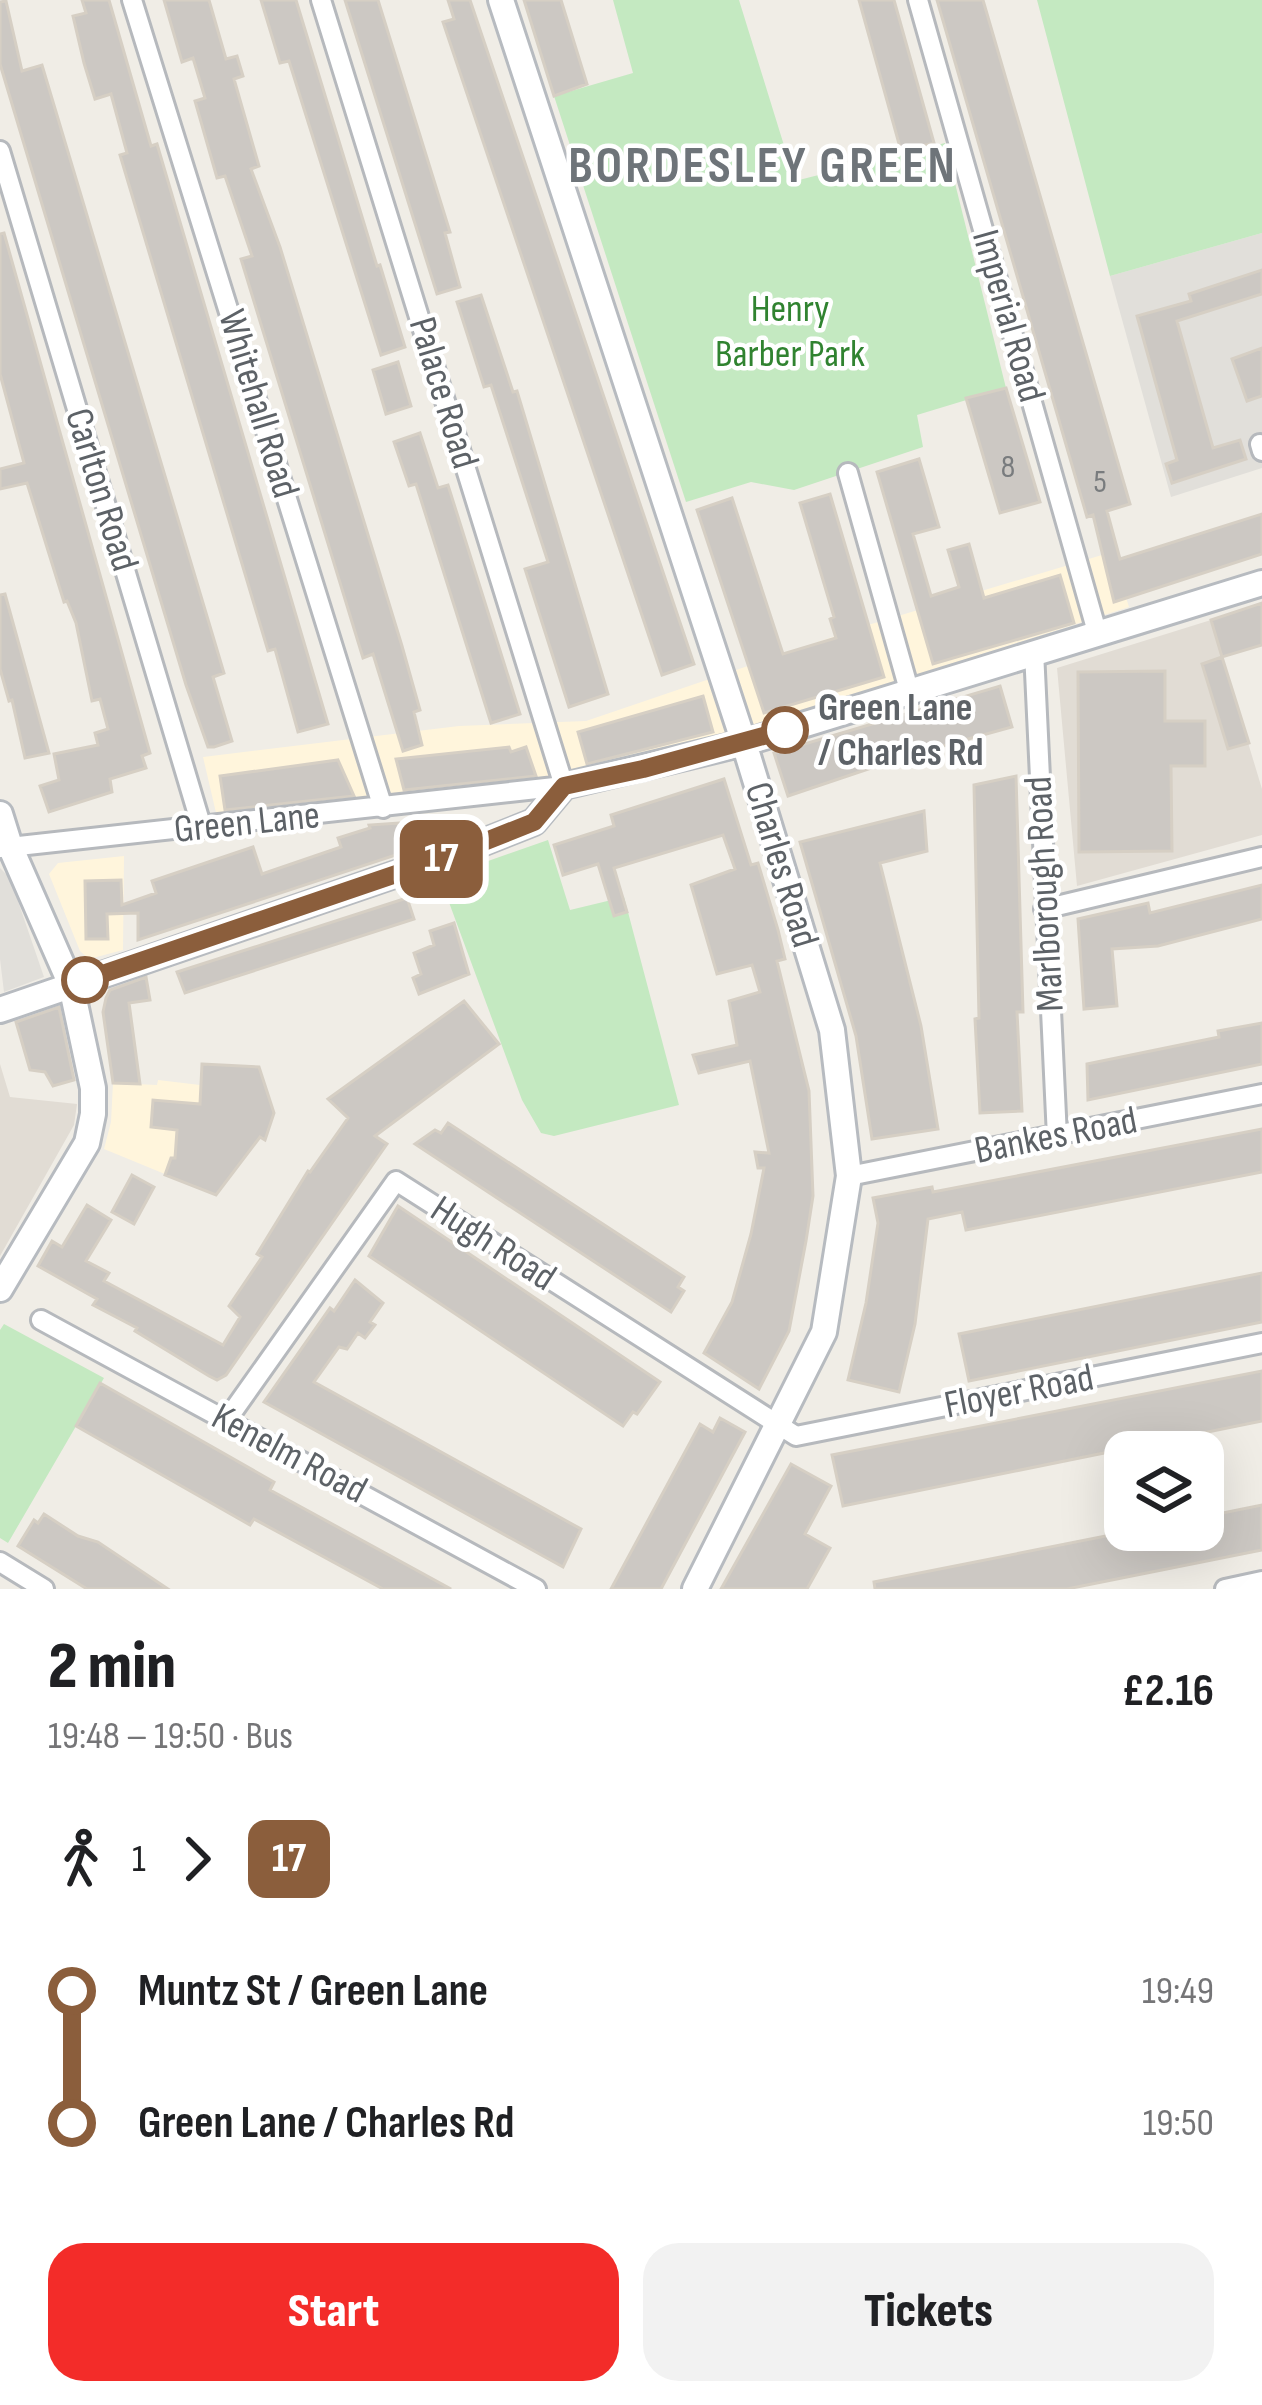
<!DOCTYPE html>
<html lang="en">
<head>
<meta charset="utf-8">
<style>
  :root { --surface:#fff; --page:#f2f2f2; --text:#202124; --muted:#757577; --accent:#f32c29 }
  body { margin:0; font-family:"Sofia Sans Condensed",sans-serif; background:var(--page); color:var(--text); height:100vh; display:flex; flex-direction:column; font-size:45px; white-space:nowrap }
  * { box-sizing:border-box; margin:0 }
  p { font-size:39px; color:var(--muted) }
  .icon { flex:none; width:66px; height:66px; fill:none; stroke:currentColor; stroke-width:2; stroke-linecap:round; stroke-linejoin:round }
  .map { position:relative; height:1589px; overflow:hidden }
  .details { display:flex; flex-direction:column; background:var(--surface); flex:1 }
  .details>* { flex:none }
  .badge { padding:0 24px; border-radius:18px; font-size:42px; line-height:78px }
  .tools { position:absolute; left:1104px; top:1431px; display:grid; gap:24px }
  .tools a { display:grid; place-items:center; width:120px; height:120px; border-radius:24px; background:var(--surface); box-shadow:0 12px 48px #0002; font-size:60px }
  .map>.badge { position:absolute; translate:-50% -50%; box-shadow:0 0 0 6px #fff }
  .legs { display:flex; align-items:center; gap:18px; height:132px; padding:0 48px; font-size:39px }
  .legs p { margin-inline-start:auto }
  .summary { display:flex; align-items:center; justify-content:space-between; height:204px; padding:0 48px }
  h1 { font-size:66px; font-weight:800; line-height:90px }
  .cta { display:flex; gap:24px; margin-top:auto; padding:24px 48px }
  .cta a { flex:1; height:138px; border-radius:36px; background:var(--accent); color:#fff; font-size:48px; font-weight:800; line-height:138px; text-align:center }
  .cta a+a { background:var(--page); color:var(--text) }
  ul { padding:0 48px; list-style:none }
  li { display:flex; align-items:center; gap:42px; height:132px; font-size:45px }
  li i { display:grid; place-items:center; width:18px; height:100%; margin:0 15px; background:currentColor }
  li i::after { content:''; width:30px; height:30px; margin:-15px; border:9px solid; border-radius:50%; background:var(--surface) }
  li p { margin-inline-start:auto }
  li:first-child i { background:linear-gradient(#0000 50%,currentColor 0) }
  li:last-child i { background:linear-gradient(currentColor 50%,#0000 0) }
  .map>svg:first-child { display:block }
  .commercial { fill:#fff5dc }
  .industrial { fill:#e1dfda }
  .education { fill:#e1dcd4 }
  .green { fill:#c4e9c1 }
  .building { fill:#ccc8c3; stroke:#d6cfc4; stroke-width:3 }
  .lines { fill:none; stroke-linecap:round; stroke-linejoin:round }
  .street-casing { stroke:#b6b9bd; stroke-width:24 }
  .secondary-casing { stroke:#b7bbc0; stroke-width:30 }
  .street { stroke:#fff; stroke-width:18 }
  .secondary { stroke:#fff; stroke-width:24 }
  .line-1-casing { stroke:#fff; stroke-width:27 }
  .line-1 { stroke:#8b5e3c; stroke-width:18 }
  .stop-1-dot { fill:#fff; stroke:#8b5e3c; stroke-width:6 }
  .labels { text-anchor:middle; dominant-baseline:central; stroke-width:9; stroke-linejoin:round; paint-order:stroke }
  .number-label { font-size:33px; fill:#797c7e }
  .park-label { font-size:39px; fill:#308330; stroke:#fff }
  .street-label { font-size:39px; fill:#5d6267; stroke:#fff }
  .stop-label { font-size:39px; font-weight:bold; fill:#5d6267; stroke:#fff; text-anchor:start }
  .district-label { font-size:51px; font-weight:bold; letter-spacing:3px; fill:#6e7479; stroke:#fff }
</style>
</head>
<body>
<div class="map">
<svg width="1262" height="1589" viewBox="0 0 1262 1589">
  <rect width="100%" height="100%" fill="#f0ede6"/>
  <path class="commercial" d="M1112,552l17,55 -403,129 -187,49 -322,32 -14,-60 256,-31 127,-5 282,-96z
    M124,856l-1,94 -34,9 -9,-8 -31,-77 9,-11z
    M202,1063l57,4 15,46 -9,27 -5,-3 -44,58 -112,-46 7,-27 2,-39 44,2 1,-5 42,5z"/>
  <path class="industrial" d="M1262,233v235l-91,29 -61,-221z
    M0,868l10,10 34,99 -40,15 -4,-33z"/>
  <path class="education" d="M1211,620l51,169v46l-185,51 -20,-218z
    M0,1064l10,33 67,7 -3,21 -74,131z"/>
  <path class="green" d="M613,0h126l56,181 150,-38 61,245 -89,27 6,32 -129,43 -43,-8 -65,20 -132,-406 79,-23z
    M1037,0h225v233l-152,43z
    M548,840l22,70 54,-13 55,208 -125,31 -13,-3 -19,-33 -82,-222z
    M4,1324l100,54 -96,165 -8,-5v-208z"/>
  <path class="building" d="M82,0h27l42,146 6,-2 171,580 -30,8 -23,-83 -7,2 -148,-496 7,-2 -16,-59 -16,5 -11,-36 -11,-47 13,-3z
    M164,0h45l17,59 11,-3 6,20 -9,3 25,87 -8,3 29,78 122,399 18,64 -6,2 8,33 -19,6 -30,-97 -10,4 -122,-399 11,-3 -27,-80 -8,2 -22,-77 10,-3 -12,-40 -11,4z
    M261,0h35l81,266 3,-1 25,82 -24,8 -92,-294 -9,2z
    M345,0h33l72,232 -5,1 15,54 -23,7z
    M448,0h22l224,664 -32,11 -219,-653 11,-3z
    M524,0h37l26,84 -33,12z
    M859,0h35l40,143 -33,8z
    M937,0h46l147,504 -23,7 13,48 142,-45v40l-148,48 -21,-87 -6,2z
    M6,1l16,70 20,-6 182,608 -11,4 19,64 -18,6h-6l-22,-62 -186,-621v-62z
    M4,233l146,520 -8,3 4,12 -36,11 2,13 -63,20 -9,-26 19,-6 -5,-26 44,-9 -3,-12 13,-4 -8,-30 -8,2 -16,-78 -9,-22 -3,1 -37,-119 -27,6v-20l24,-6 -24,-89v-140z
    M1262,270v24l-85,27 36,127 27,-8 6,19 -74,24 -6,-19 11,-4 -40,-144 54,-15 -2,-7z
    M481,295l32,97 4,-1 91,303 -39,13 -44,-138 23,-7 -57,-177 -7,2 -27,-85z
    M1262,348v48l-15,5 -15,-42z
    M398,362l13,44 -25,8 -13,-44z
    M1006,388l34,114 -40,11 -34,-115z
    M420,433l18,55 10,-3 72,229 -29,9 -75,-239 -7,2 -15,-44z
    M919,459l20,68 -26,7 18,62 28,-9 -11,-37 21,-6 15,54 76,-23 14,48 -141,41 -56,-192z
    M830,494l54,183 -120,36 -67,-203 35,-12 51,156 53,-16 -6,-19 4,-2 -34,-114z
    M5,594l44,159 -24,5 -13,-58 -3,1 -9,-32v-74z
    M1262,603v42l-40,12 -11,-37z
    M1222,657l27,86 -21,6 -26,-85z
    M1165,671v50h40v45h-34l1,85 -93,1 -1,-180z
    M1000,686l12,41 -102,28 -122,41 -14,-43z
    M703,696l10,36 -126,32 -9,-32z
    M509,747l2,5 15,-5 10,29 -132,14 -8,-31z
    M338,760l16,36 -129,14 -5,-34z
    M1016,776l7,236h-6l5,99 -42,2 -5,-94 4,-1 -5,-233z
    M724,779l27,86 7,-2 20,67 7,29 -8,2 32,130 4,105 -7,45 -17,90 -30,58 -55,-36 28,-51 19,-68 13,-66h-6l-3,-16 14,1 -19,-92 -51,12 -6,-18 44,-10 -8,-44 31,-9 -8,-27 -35,9 -26,-89 44,-16 -12,-34 -109,33 13,44 -13,4 -16,-52 -35,11 -9,-30 60,-19 -3,-11z
    M924,811l3,40 -47,12 41,163 17,103 -66,10 -16,-103 -56,-194z
    M399,823l18,25 -279,92v-27l-31,1 1,25h-22l-1,-58 36,-1 1,25 34,-12 -4,-12 101,-34 9,27 79,-27 -3,-9 32,-10 -1,-3z
    M1262,885v34l-104,27 -46,3 5,57 -33,3 -6,-90 70,-16 2,10z
    M407,898l7,21 -229,74 -8,-21z
    M454,923l15,51 -50,20 -6,-16 8,-4 -7,-21 20,-8 -4,-14z
    M146,977l4,23 -21,3 11,81 -27,-1 -10,-71 3,-14 4,-8z
    M464,1001l35,43 -124,92 12,8 -161,231 -9,5 -8,-4 -74,-45 2,-3 -44,-23 4,-6 -59,-33 14,-25 10,6 25,-42 24,15 -25,41 23,12 -5,8 119,64 17,-28 -11,-11 33,-49 -5,-3 51,-83 2,1 38,-54 -20,-19z
    M59,1007l15,73 -21,6 -8,-14 -15,-2 -14,-48z
    M1262,1023v41l-174,36 -1,-36 132,-27 -1,-6z
    M202,1064l57,3 15,46 -9,27 -5,-3 -44,58 -51,-20 6,-17h4l2,-28 -26,-3 2,-27 47,4z
    M448,1123l236,154 -6,10 6,4 -13,21 -256,-168 20,-14 6,3z
    M1262,1129v43l-296,58 -4,-18 -34,7 -13,105 -16,68 -51,-12 18,-77 12,-80 -5,-25 59,-11 1,5z
    M132,1175l22,12 -20,37 -22,-12z
    M398,1206l262,176 -23,32 -4,-2 -10,14 -254,-170z
    M1262,1273v49l-293,59 -10,-47z
    M355,1280l28,23 -13,19 5,3 -10,13 -7,-5 -11,16 -8,-2 -25,35 267,147 -18,38 -299,-165 66,-94 4,3z
    M1262,1371v50l-419,85 -11,-51z
    M100,1383l174,99 -4,8 181,99h-68l-129,-70 -4,6 -174,-99z
    M720,1418l25,14 -84,157h-50l89,-165 13,8z
    M791,1464l40,22 -26,48 25,14 -23,41h-86z
    M1262,1505v45l-195,39h-192l-1,-7 262,-52h67v-13z
    M44,1514l34,22 20,6 70,47h-81l-69,-43 16,-26 4,3z"/>
  <g class="lines">
    <g class="street-casing">
      <path id="street" d="M132,0l251,808
        M918,0l179,632
        M0,151l202,677
        M1260,444l2,7
        M848,473l61,217
        M1034,651l23,486
        M0,848l564,-62 -243,-786
        M1044,909l218,-52
        M849,1176l413,-82
        M41,1320l495,269
        M226,1421l170,-240 400,255 466,-93
        M0,1562l44,27
        M1225,1589l37,-8"/>
    </g>
    <g class="secondary-casing">
      <path id="secondary" d="M501,0l243,743 88,287 17,146 -25,156 -129,257
        M0,814l10,32 61,139 22,103v26l-6,29 -87,146
        M0,1010l446,-153 88,-35 30,-36 180,-43 518,-160"/>
    </g>
    <use href="#street" class="street"/>
    <use href="#secondary" class="secondary"/>
  </g>
  <g class="lines">
    <g class="line-1-casing">
      <path id="line-1" d="M85,980l361,-123 88,-35 30,-36 79,-17 142,-39"/>
    </g>
    <use href="#line-1" class="line-1"/>
  </g>
  <g class="stop-1-dot">
    <circle cx="785" cy="730" r="21"/>
    <circle cx="85" cy="980" r="21"/>
  </g>
  <g class="labels">
    <g class="number-label">
      <text x="1008" y="467">8</text>
      <text x="1100" y="482">5</text>
    </g>
    <g class="park-label">
      <text x="790" y="309">Henry<tspan x="790" dy="45">Barber Park</tspan></text>
    </g>
    <g class="street-label">
      <text transform="translate(1008 316) rotate(74)">Imperial Road</text>
      <text transform="translate(443 393) rotate(73)">Palace Road</text>
      <text transform="translate(258 404) rotate(73)">Whitehall Road</text>
      <text transform="translate(101 490) rotate(73)">Carlton Road</text>
      <text transform="translate(247 823) rotate(-6)">Green Lane</text>
      <text transform="translate(781 865) rotate(73)">Charles Road</text>
      <text transform="translate(1045 894) rotate(-93)">Marlborough Road</text>
      <text transform="translate(1056 1136) rotate(-11)">Bankes Road</text>
      <text transform="translate(493 1244) rotate(33)">Hugh Road</text>
      <text transform="translate(1019 1392) rotate(-11)">Floyer Road</text>
      <text transform="translate(289 1454) rotate(28)">Kenelm Road</text>
    </g>
    <g class="stop-label">
      <text x="818" y="708">Green Lane<tspan x="818" dy="45">/ Charles Rd</tspan></text>
    </g>
    <g class="district-label">
      <text x="763" y="166">BORDESLEY GREEN</text>
    </g>
  </g>
</svg>
<div class="tools">
<a><svg class="icon" aria-label="layers" viewBox="0 0 24 24"><path d="M12 4l9 5-9 5-9-5zM3 14l9 5 9-5"/></svg></a>
</div>
<b class="badge" style="left:441px;top:859px;background:#8b5e3c;color:#fff">17</b>
</div>
<section class="details">
<div class="summary"><div><h1>2 min</h1><p>19:48 – 19:50 · Bus</p></div><b>£2.16</b></div>
<div class="legs"><svg class="icon" aria-label="walk" viewBox="0 0 24 24"><circle cx="13" cy="4" r="2"/><path d="M13 8l-2 6 4 7M11 14l-3 7M7 12l3-4h3l4 4"/></svg>1<svg class="icon" aria-label="forward" viewBox="0 0 24 24"><path d="M9 5l7 7-7 7"/></svg><b class="badge" style="background:#8b5e3c;color:#fff">17</b></div>
<ul>
<li><i style="color:#8b5e3c"></i><b>Muntz St / Green Lane</b><p>19:49</p></li>
<li><i style="color:#8b5e3c"></i><b>Green Lane / Charles Rd</b><p>19:50</p></li>
</ul>
<div class="cta"><a>Start</a><a>Tickets</a></div>
</section>
</body>
</html>
